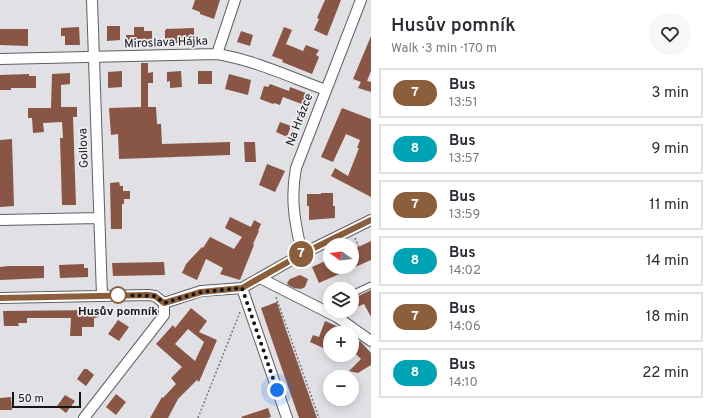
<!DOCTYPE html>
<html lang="en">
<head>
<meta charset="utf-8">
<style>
  :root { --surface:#fff; --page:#f7f7f7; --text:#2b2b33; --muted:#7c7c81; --line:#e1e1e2 }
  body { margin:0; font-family:Overpass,sans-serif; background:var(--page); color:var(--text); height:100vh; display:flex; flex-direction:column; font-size:15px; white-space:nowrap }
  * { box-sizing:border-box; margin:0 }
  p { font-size:13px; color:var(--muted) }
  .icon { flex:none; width:22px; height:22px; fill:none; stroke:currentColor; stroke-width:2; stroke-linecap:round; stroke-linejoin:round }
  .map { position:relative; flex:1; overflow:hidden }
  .details { display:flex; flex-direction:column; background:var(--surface); width:340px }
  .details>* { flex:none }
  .badge { padding:0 8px; border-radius:13px; font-size:14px; line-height:26px }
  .needle { width:26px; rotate:285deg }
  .buttons { position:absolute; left:323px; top:238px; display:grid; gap:8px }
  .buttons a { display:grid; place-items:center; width:36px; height:36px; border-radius:50%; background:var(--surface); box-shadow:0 2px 10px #0003; font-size:20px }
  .scale { position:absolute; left:12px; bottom:10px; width:69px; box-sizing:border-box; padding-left:4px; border:2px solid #151516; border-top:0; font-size:11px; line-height:14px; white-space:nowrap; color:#151516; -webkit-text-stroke:3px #ededf2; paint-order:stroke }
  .you { position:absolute; width:20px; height:20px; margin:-10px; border:3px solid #fff; border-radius:50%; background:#1a73e8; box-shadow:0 0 0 6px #1a73e833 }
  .map>.badge { position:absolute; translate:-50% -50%; box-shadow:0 0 0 2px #fff }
  .round { display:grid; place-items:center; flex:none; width:42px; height:42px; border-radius:21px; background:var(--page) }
  .headline { display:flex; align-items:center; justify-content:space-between; height:68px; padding:0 20px }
  h1 { font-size:19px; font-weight:600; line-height:30px }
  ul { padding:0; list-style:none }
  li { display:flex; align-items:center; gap:12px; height:50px; margin:0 8px 6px; padding:0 12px; border:2px solid var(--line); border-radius:0px }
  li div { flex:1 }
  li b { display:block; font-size:15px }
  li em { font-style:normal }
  li .badge { min-width:44px; font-weight:700; text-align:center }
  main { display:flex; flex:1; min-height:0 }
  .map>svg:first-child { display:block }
  .building { fill:#895646; fill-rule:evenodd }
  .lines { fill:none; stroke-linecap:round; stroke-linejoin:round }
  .service-casing { stroke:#5e5f63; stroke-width:7 }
  .minor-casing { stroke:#5e5f63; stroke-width:12 }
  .path { stroke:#78787b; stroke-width:1.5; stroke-dasharray:2 2; stroke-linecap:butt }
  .service { stroke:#fff; stroke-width:5 }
  .minor { stroke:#fff; stroke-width:10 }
  .line-casing { stroke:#fff; stroke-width:9 }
  .line { stroke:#8b5e3c; stroke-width:6 }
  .walk { stroke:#151516; stroke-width:4; stroke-dasharray:0 7.2 }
  .stop-dot { fill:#fff; stroke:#8b5e3c; stroke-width:2 }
  .labels { text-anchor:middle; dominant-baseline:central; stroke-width:3.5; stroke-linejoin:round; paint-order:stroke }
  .street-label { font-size:12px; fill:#151516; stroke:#ededf2 }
  .stop-label { font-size:12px; font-weight:bold; fill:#151516; stroke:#ededf2 }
</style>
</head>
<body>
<main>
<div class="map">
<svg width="371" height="418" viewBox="0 0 371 418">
  <rect width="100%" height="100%" fill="#e0e0e5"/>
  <path class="building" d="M195,0h25l-6,19 -14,-5v-2l-8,-3z
    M325,0h16l-14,36 -13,-6 5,-11 -2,-1z
    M107,26h13v14l-13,1z
    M79,27l1,18h-15v-9h-4v-8z
    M134,27h10v4h8v12l-26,1v-9h8z
    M284,27l8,3 -6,14 17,7 3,-6 13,5 -3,5 3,2 -7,17 -30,-12 1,-2 -11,-4z
    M194,28v15h-29v-12l1,-2z
    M0,29h28v17l-28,-1z
    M241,31l12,4 -3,11 -13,-4z
    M371,36v35l-4,10 4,1v10l-13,-4 3,-6 -8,-3z
    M141,63h7v10l5,-1v11h-5v24h8l1,17h4l1,20 68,-2v13l-111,4 -1,-25 -7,1 -2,-27 32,-1z
    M122,71v16l-14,1v-16z
    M181,71l1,16 -12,1v-7l-3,1v-10z
    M198,71h14v13h-14z
    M70,73v11l-9,1v22h16v10h-4l3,88h-14l-2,-67h3l-1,-16 -19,1 1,9 -11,1 -1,-15h-4v-10h23l1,-34z
    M29,74v2h7v12h-25v2h-11v-15z
    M229,74l22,6 -3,15 -23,-6z
    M270,84l19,7 1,-4 21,8 -4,11 -24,-9 -3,8 -6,-2 -1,1 -13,-5 4,-13 4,1z
    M342,108l29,11v78l-40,-21 4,-8 13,8 11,-28h-2l3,-8 -14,-6 -13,28 -12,-5z
    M280,122l11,4 -4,11 -11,-5z
    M12,139l2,67 -14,1v-67z
    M244,142h11l1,20h-11z
    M267,164l18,7 -10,21 -16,-7z
    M119,182l1,4h3v5h7v8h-6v5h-2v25h-11l-1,-46z
    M321,193h12v13h2v12l-26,2v-14h-2v-12h14z
    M230,217l21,10 3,-7 7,4 -3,7h1l-6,13 1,1 -14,35 -20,-6 3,-6 -17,-9 -9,21 -15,-7 4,-9 16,-17 1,1 7,-11 24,12 8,-12 -17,-9z
    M371,241v19l-52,23 -7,-16 18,-8v8h22v-17z
    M164,262l1,13 -52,1 -1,-13z
    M84,264v4h4v9l-28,1 -1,-13z
    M8,266h36v12l-44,2v-13z
    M300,275l8,4 -3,8 -4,2 -7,-1 -6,-3 -1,-2 3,-4z
    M371,290v27l-7,-13 -12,5v-10z
    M277,302l9,28 31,88h-18l-16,-46 -22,-64z
    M191,308l16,13 -8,11 18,8 -18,42 -2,-2 -19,19 -10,19h-18l12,-21 1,1 13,-14 -5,-6 11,-11 -26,-23 17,-19 2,3zM188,329l16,13 -9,19 -20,-17z
    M98,310l1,7 -5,1v9h-12v9h-12l1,-18h-44v5h-9l1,3h-15l-1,-15z
    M118,320l11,7 -10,14 -11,-7z
    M325,321l16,7 7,5h-18v18l-20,-9 3,-7 6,2z
    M360,341l11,12v12l-13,8 -9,-2 12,-12 -9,-9z
    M84,369h3l7,6 -8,11 -9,-7z
    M116,394l10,8 -10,13 -10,-8z
    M65,395l10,6 -9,12 -9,-7z
    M11,397l1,13h-12v-12z
    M268,408l3,9 -4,1h-25l-1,-1z"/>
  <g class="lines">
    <g class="service-casing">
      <path id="service" d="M352,294l19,-9"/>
    </g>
    <g class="minor-casing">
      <path id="minor" d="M92,0l10,296
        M217,54l18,-54
        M0,59l217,-5c37,6 73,23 109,36
        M0,220l99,-2
        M302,254c-7,-31 -12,-54 -6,-86l65,-168
        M260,278l77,39 34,24
        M242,288l45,130
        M0,298l148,-3 7,1 9,7
        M164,303l37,-12 41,-3 60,-34 69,-34
        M84,418l80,-103v-12"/>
    </g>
    <path class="path" d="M355,238l4,9
      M276,297l43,121
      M198,418l42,-106"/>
    <use href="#service" class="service"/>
    <use href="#minor" class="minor"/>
  </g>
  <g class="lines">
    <g class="line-casing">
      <path id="line" d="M0,298l148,-3 7,1 9,7 37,-11 41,-4 60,-34 69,-34"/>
    </g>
    <use href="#line" class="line"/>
    <path class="walk" d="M118,295l37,1 9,7 37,-11 41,-4 35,102"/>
  </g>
  <circle class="stop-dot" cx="118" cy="295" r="8"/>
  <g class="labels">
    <g class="street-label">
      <text transform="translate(166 43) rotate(-2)">Miroslava Hájka</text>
      <text transform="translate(300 120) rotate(-69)">Na Hrázce</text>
      <text transform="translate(84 148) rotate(-92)">Gollova</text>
    </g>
    <g class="stop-label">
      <text x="118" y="312">Husův pomník</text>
    </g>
  </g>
</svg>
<div class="buttons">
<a><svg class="needle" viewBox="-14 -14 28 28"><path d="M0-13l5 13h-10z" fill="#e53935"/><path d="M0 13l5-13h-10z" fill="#7c7c81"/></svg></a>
<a><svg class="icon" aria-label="layers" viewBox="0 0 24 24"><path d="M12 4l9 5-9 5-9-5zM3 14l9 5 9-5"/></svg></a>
<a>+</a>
<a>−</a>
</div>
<div class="scale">50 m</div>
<div class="you" style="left:277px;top:390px"></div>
<b class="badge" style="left:301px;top:254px;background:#8b5e3c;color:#fff">7</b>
</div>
<section class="details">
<div class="headline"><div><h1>Husův pomník</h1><p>Walk · 3 min · 170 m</p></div><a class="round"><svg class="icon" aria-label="heart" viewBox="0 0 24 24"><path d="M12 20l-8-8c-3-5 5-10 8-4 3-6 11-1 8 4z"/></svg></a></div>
<ul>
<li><span class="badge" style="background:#8b5e3c;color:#fff">7</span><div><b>Bus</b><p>13:51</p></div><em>3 min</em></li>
<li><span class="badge" style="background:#00a3b4;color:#fff">8</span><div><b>Bus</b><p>13:57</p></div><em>9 min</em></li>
<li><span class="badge" style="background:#8b5e3c;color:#fff">7</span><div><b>Bus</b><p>13:59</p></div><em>11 min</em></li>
<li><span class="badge" style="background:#00a3b4;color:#fff">8</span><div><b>Bus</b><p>14:02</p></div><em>14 min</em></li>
<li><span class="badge" style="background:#8b5e3c;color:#fff">7</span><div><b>Bus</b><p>14:06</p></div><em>18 min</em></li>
<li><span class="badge" style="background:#00a3b4;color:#fff">8</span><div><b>Bus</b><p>14:10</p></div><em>22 min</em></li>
</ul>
</section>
</main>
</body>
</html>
